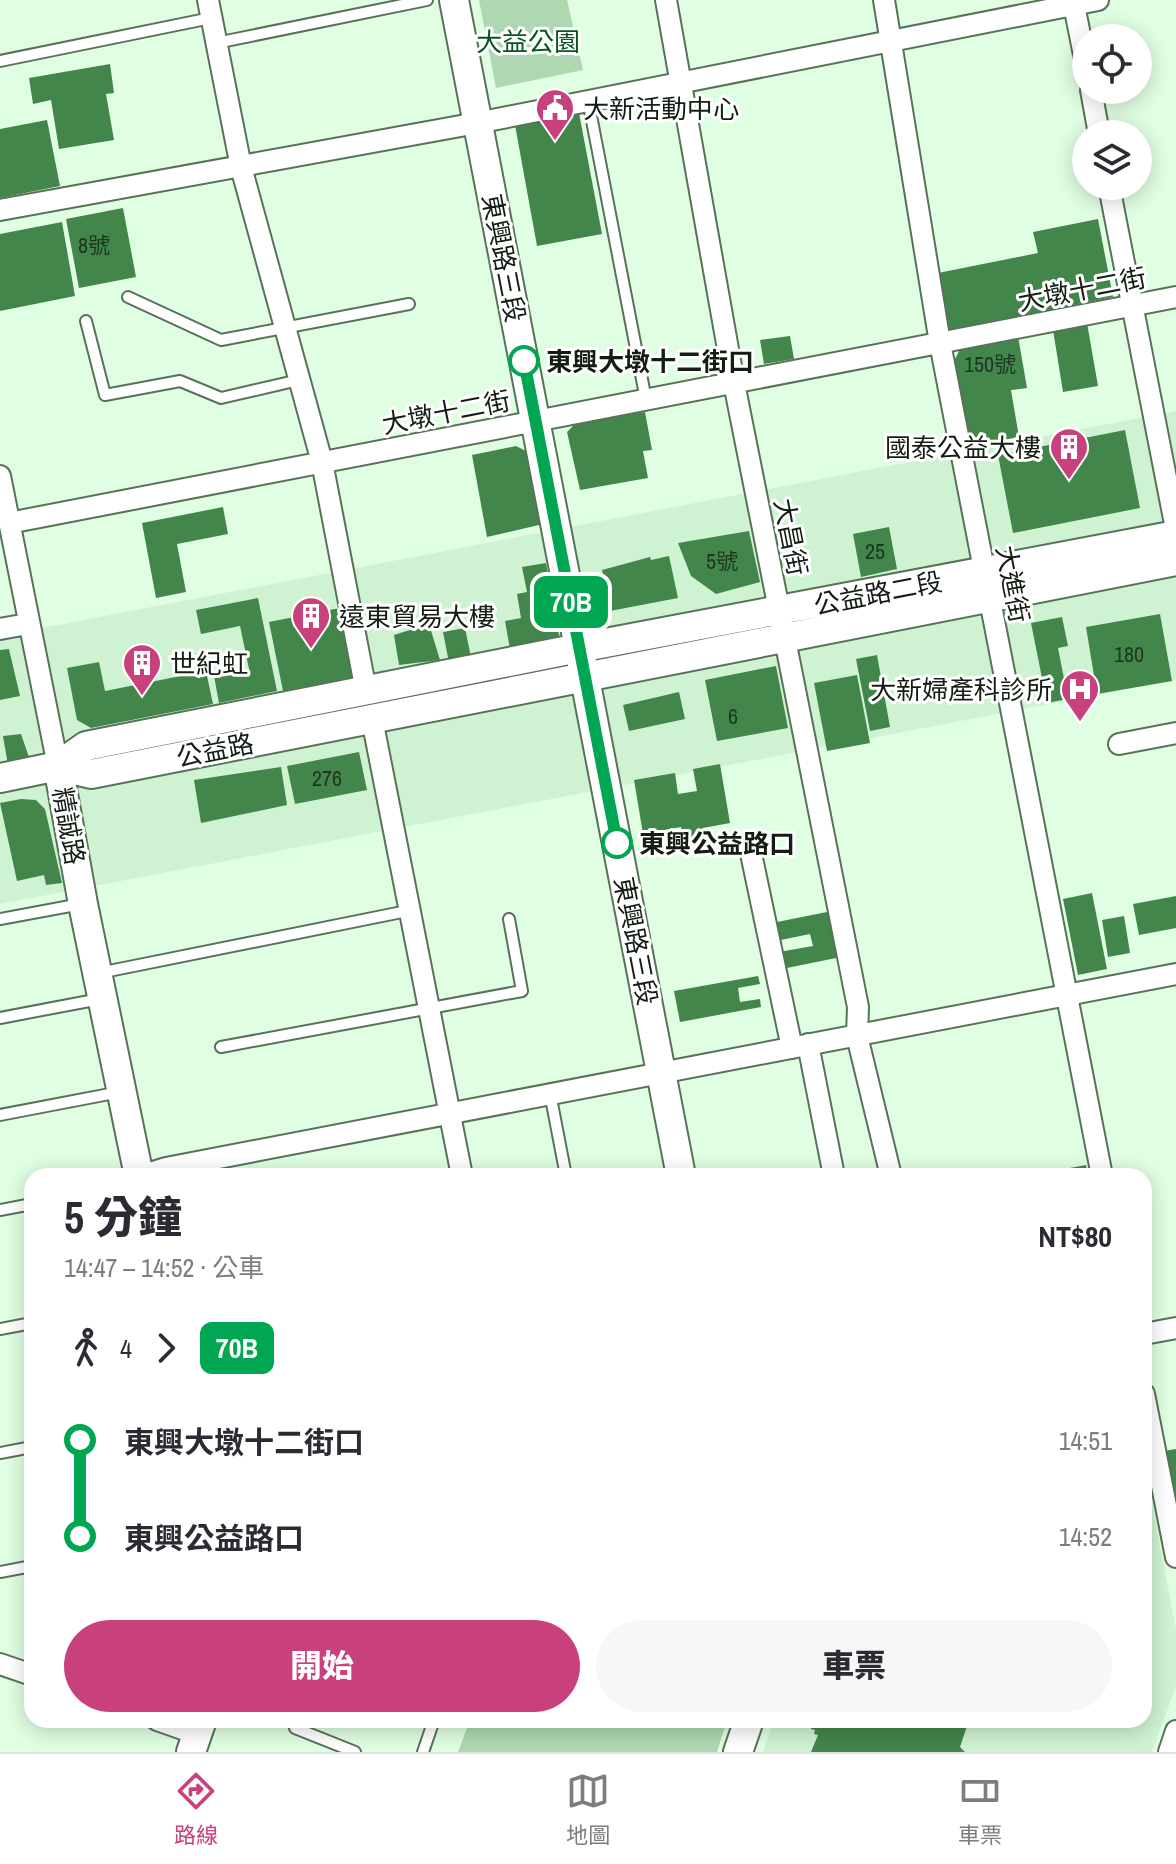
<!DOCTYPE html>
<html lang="zh-TW">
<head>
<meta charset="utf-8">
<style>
  :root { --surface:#fff; --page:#f7f7f7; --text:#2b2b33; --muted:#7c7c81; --line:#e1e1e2; --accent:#c8407c }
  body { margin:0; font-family:"Archivo Narrow","Noto Sans TC",sans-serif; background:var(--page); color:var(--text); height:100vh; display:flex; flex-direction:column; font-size:30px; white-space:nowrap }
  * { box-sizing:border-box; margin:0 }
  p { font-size:26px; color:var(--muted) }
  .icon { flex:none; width:44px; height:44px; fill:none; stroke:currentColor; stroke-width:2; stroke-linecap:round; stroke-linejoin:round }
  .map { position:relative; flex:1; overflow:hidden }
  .panel { position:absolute; left:24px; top:1168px; width:1128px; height:560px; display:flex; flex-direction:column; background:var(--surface); border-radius:24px; box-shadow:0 4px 20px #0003 }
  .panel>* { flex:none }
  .badge { padding:0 16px; border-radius:12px; font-size:28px; line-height:52px }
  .controls { position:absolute; left:1072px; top:24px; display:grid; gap:16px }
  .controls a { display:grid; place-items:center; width:80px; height:80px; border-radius:50%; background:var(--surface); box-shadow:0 4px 20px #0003; font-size:40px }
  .map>.badge { position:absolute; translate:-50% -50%; box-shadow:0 0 0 4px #fff }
  .legs { display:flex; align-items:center; gap:12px; height:88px; padding:0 40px; font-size:26px }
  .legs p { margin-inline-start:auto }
  .head { display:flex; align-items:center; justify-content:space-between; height:136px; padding:0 40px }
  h1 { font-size:44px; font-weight:800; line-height:60px }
  .primary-button { display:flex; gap:16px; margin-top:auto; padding:16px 40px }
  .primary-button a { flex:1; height:92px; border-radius:48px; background:var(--accent); color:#fff; font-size:32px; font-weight:800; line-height:92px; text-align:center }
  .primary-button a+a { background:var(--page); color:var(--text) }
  ul { padding:0 40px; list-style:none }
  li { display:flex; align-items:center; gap:28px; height:96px; font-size:30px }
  li i { display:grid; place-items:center; width:12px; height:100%; margin:0 10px; background:currentColor }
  li i::after { content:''; width:20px; height:20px; margin:-10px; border:6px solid; border-radius:50%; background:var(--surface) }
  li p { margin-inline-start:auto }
  li:first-child i { background:linear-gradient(#0000 50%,currentColor 0) }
  li:last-child i { background:linear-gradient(currentColor 50%,#0000 0) }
  .menu { display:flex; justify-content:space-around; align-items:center; height:112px; border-top:2px solid var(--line); background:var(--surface); font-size:22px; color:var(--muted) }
  .menu a { display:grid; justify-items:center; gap:4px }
  .menu .current { color:var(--accent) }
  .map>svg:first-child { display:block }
  .built { fill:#cff3d2 }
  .green { fill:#afd8b2 }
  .building { fill:#42864b }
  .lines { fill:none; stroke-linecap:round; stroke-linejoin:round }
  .lane-casing { stroke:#58725a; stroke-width:14 }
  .street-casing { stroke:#58725a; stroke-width:24 }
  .secondary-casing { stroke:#58725a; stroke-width:32 }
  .lane { stroke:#fff; stroke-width:10 }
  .street { stroke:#fff; stroke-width:20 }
  .secondary { stroke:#fff; stroke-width:28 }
  .path-bridge { stroke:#95ac97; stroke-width:3; stroke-dasharray:8 4; stroke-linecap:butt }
  .line-1-casing { stroke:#fff; stroke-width:18 }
  .line-1 { stroke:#00a651; stroke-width:12 }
  .stop-1-dot { fill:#fff; stroke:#00a651; stroke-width:4 }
  .labels { text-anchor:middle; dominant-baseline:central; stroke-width:6; stroke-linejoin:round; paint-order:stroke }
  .number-label { font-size:22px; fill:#1f3721 }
  .park-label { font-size:26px; fill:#06561d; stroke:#fff }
  .poi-label { font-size:26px; fill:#131d13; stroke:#fff; text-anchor:start }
  .street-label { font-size:26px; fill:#131d13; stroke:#fff }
  .stop-label { font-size:26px; font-weight:bold; fill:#131d13; stroke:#fff; text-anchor:start }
</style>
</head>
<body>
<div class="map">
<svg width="1176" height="1752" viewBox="0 0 1176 1752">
  <rect width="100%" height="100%" fill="#e0fee2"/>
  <path class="built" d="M1176,411v269l-1176,224v-268z
    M1144,1464l32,166v56l-24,66h-389l11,-32h370z"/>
  <path class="green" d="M479,0h88l16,70 -87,18z
    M470,1720h257l-10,32h-259z"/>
  <path class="building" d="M110,64l4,29 -8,1 8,46 -55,9 -8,-49 -18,4 -4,-26z
    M579,113l23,121 -65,12 -22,-121z
    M47,120l13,66 -60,12v-69z
    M123,208l13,69 -57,11 -13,-69z
    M1098,219l15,78 -164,33 -11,-57 100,-20 -5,-21z
    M62,222l13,74 -75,15v-77z
    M1087,323l11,63 -35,6 -10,-62z
    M790,336l4,23 -30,5 -4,-24z
    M1018,336l9,52 -16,2 8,47 -50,9 -15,-85 7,-14z
    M645,412l7,38 -9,1 5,27 -68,12 -13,-58 9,-9z
    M1125,430l15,78 -127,25 -15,-78z
    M516,446l14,7 13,71 -56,13 -15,-82z
    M223,507l5,27 -51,10 9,48 -30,6 -14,-75z
    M889,527l8,42 -36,8 -8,-43z
    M749,531l11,51 -44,12 -25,-18 -13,-33z
    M669,556l9,42 -68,13 -8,-41 48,-13 1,3z
    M546,563l15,83 -50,9 -6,-34 16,-3 -4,-24 10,-2 -5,-25z
    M258,598l19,93 -58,12 -5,-27 35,-7 -9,-43 -39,8 -5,-24z
    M340,608l14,69 -71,14 -14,-69z
    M1160,614l12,67 -75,13 -11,-67z
    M1062,617l6,29 -10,2 10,51 -21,4 -16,-80z
    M429,624l11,36 -41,5 -5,-30z
    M465,628l7,34 -22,6 -7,-36z
    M9,649l11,47 -20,4v-50z
    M877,655l13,72 -20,4 -14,-72z
    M99,662l6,29 101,-20 7,33 -122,24 -14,-8 -10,-52z
    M776,666l12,62 -71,13 -12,-61z
    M857,675l13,68 -43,8 -13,-68z
    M679,692l6,27 -56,12 -6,-26z
    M21,734l11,32 -23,5 -6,-35z
    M359,752l8,38 -72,14 -8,-38z
    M720,764l10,59 -27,5 2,12 -21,4 -3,-17 -38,7 -9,-54 41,-7 3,21 19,-3 -4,-22z
    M281,767l6,38 -86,18 -7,-43z
    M21,799l15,1 9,9 17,74 -16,2 -2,-10 -27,6 -17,-78z
    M1092,893l15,76 -29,6 -15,-76z
    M1176,896v32l-37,7 -6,-31z
    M832,911l9,46 -64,13 -4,-17 40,-7 -3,-12 -34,7 -4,-18z
    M1124,916l6,37 -22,4 -6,-37z
    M758,976l2,8 -22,4 2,14 20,-3 1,8 -81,15 -6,-31z
    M1086,1165l2,11h-50v-2z
    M1176,1449v50h-1l-11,-48z
    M813,1720h156l-9,27 5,5h-154l7,-17 -4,-1 1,-4 -4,-1z"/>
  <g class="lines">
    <g class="lane-casing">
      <path id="lane" d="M216,43l211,-43
        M0,61l211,-43
        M588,100l58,300
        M128,297l93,43 188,-36
        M86,321l19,74 75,-14 41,17 78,-18
        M0,919l81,-15
        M99,973l313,-63
        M0,1018l100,-19
        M221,1047l301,-56 -13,-72
        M550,1093l16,83
        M0,1115l120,-23
        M0,1210l32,-6
        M0,1329l32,-6
        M0,1453l32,-6
        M0,1572l32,-6
        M295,1728l60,24
        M423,1752l11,-32"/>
    </g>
    <g class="street-casing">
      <path id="street" d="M208,0l33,167 81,295 44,229
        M666,0l68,383 124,624 -1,29 34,140
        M884,0l56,343 162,833
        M1073,0l13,65
        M1091,90l8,44
        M1109,186l67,343
        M0,210l477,-87 621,-123
        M0,476l58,290
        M9,523l1167,-226
        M0,629l28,-5
        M372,719l90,457
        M1119,744l57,-11
        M749,844l43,204
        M808,1044l26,132
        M141,1176l25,-8 1010,-194
        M1144,1334l32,-6
        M1144,1394l32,163
        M0,1664l32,11
        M157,1720l40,14
        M1169,1752l7,-21"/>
    </g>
    <g class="secondary-casing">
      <path id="secondary" d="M454,0l227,1176
        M58,766l28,-20 493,-98 597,-113
        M58,766l25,138 56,272
        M0,778l58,-12 33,8 1085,-213
        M191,1752l11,-32
        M738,1752l11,-32"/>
    </g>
    <use href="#lane" class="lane"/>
    <use href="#street" class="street"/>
    <use href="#secondary" class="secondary"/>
    <path class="path-bridge" d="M746,1720l11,4"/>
  </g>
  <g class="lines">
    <g class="line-1-casing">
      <path id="line-1" d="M524,361l93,482"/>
    </g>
    <use href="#line-1" class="line-1"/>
  </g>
  <defs>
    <g id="civic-pin" transform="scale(2)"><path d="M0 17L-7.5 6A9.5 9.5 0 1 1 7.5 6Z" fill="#c8407c" stroke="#fff"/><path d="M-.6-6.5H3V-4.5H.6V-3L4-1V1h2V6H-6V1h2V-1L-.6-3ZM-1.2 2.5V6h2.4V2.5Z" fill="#fff"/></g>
    <g id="building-pin" transform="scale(2)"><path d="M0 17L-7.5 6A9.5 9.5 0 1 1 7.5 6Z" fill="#c8407c" stroke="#fff"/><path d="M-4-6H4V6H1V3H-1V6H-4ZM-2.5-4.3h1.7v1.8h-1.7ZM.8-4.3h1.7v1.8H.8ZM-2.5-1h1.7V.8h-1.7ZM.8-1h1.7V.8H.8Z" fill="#fff"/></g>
    <g id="hospital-pin" transform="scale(2)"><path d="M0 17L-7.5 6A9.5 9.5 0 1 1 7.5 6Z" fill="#c8407c" stroke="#fff"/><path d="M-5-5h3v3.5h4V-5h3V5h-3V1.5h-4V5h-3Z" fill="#fff"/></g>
  </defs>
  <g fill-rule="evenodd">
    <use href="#civic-pin" x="555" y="108"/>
    <use href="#building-pin" x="1069" y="447"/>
    <use href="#building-pin" x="311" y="616"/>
    <use href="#building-pin" x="142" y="663"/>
    <use href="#hospital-pin" x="1080" y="689"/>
  </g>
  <g class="stop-1-dot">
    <circle cx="524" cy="361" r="14"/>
    <circle cx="617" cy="843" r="14"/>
  </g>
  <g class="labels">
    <g class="number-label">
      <text x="94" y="245">8號</text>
      <text x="990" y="364">150號</text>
      <text x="875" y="551">25</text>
      <text x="722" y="561">5號</text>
      <text x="1129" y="654">180</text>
      <text x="733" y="716">6</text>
      <text x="327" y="778">276</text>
    </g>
    <g class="park-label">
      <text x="528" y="41">大益公園</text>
    </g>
    <g class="poi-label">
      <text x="583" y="108">大新活動中心</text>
      <text x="1041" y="447" text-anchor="end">國泰公益大樓</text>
      <text x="339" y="616">遠東貿易大樓</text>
      <text x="170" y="663">世紀虹</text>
      <text x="1052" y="689" text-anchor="end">大新婦產科診所</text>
    </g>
    <g class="street-label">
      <text transform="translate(504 258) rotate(79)">東興路三段</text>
      <text transform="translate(1082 289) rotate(-11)">大墩十二街</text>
      <text transform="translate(446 412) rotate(-11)">大墩十二街</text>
      <text transform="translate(791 537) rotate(79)">大昌街</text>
      <text transform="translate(1013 584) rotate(79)">大進街</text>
      <text transform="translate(878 593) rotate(-11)">公益路二段</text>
      <text transform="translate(215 750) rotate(-11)">公益路</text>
      <text transform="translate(69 826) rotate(80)">精誠路</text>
      <text transform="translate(636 941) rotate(79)">東興路三段</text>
    </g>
    <g class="stop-label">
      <text x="546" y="361">東興大墩十二街口</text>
      <text x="639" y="843">東興公益路口</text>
    </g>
  </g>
</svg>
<div class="controls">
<a><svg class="icon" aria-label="locate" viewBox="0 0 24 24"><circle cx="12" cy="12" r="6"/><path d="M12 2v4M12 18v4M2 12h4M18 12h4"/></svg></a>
<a><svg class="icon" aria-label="layers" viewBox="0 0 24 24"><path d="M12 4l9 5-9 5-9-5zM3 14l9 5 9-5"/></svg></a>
</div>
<b class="badge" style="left:571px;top:602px;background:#00a651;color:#fff">70B</b>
<section class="panel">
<div class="head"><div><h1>5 分鐘</h1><p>14:47 – 14:52 · 公車</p></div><b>NT$80</b></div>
<div class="legs"><svg class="icon" aria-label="walk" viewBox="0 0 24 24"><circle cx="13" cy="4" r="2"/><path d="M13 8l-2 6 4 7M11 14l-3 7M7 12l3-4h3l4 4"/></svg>4<svg class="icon" aria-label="forward" viewBox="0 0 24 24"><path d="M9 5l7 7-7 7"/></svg><b class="badge" style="background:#00a651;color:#fff">70B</b></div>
<ul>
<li><i style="color:#00a651"></i><b>東興大墩十二街口</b><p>14:51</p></li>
<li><i style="color:#00a651"></i><b>東興公益路口</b><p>14:52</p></li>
</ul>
<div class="primary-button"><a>開始</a><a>車票</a></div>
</section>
</div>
<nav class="menu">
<a class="current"><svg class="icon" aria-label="directions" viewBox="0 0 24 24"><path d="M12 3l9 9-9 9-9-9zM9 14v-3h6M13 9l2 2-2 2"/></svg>路線</a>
<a><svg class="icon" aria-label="map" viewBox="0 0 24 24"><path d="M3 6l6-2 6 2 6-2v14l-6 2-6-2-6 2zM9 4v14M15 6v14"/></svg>地圖</a>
<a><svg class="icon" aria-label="tickets" viewBox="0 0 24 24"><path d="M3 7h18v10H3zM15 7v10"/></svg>車票</a>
</nav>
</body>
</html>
